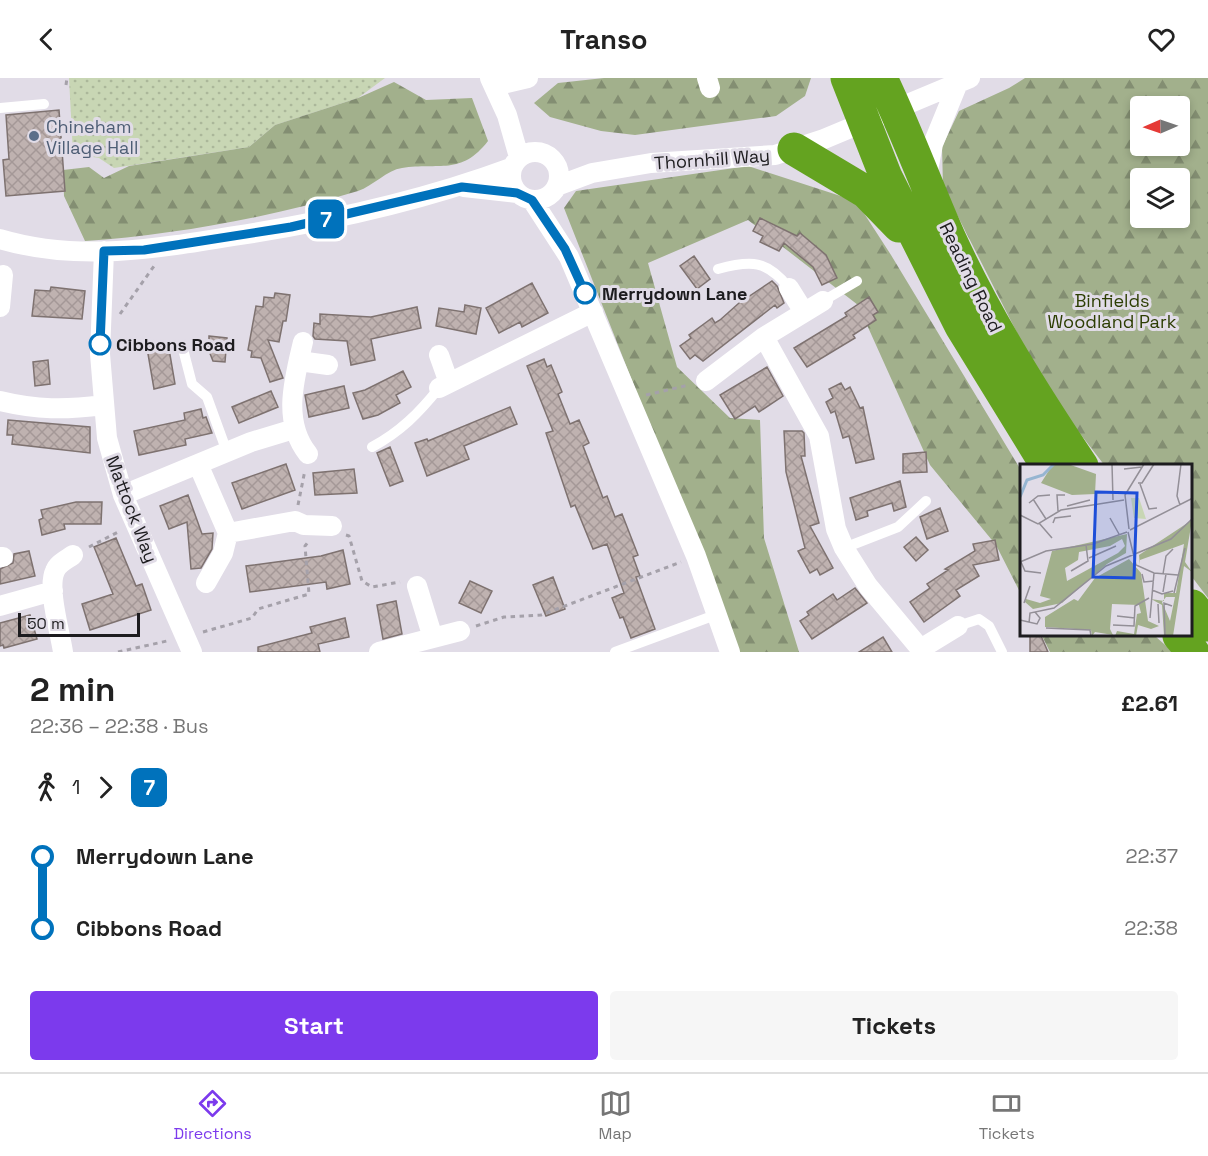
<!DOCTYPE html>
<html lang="en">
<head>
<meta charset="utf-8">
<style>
  :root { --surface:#fff; --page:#f6f6f6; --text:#222; --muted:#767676; --line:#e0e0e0; --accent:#7c3aed }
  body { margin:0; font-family:"Space Grotesk",sans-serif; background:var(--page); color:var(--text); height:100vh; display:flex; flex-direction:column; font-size:22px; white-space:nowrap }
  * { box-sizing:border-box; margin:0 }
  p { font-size:20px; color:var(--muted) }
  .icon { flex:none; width:33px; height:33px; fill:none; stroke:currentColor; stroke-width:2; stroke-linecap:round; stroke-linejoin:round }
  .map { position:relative; height:574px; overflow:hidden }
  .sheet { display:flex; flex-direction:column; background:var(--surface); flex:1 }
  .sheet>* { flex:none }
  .badge { padding:0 12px; border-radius:9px; font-size:21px; line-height:39px }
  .needle { width:39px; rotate:268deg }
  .tools { position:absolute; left:1130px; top:18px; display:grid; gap:12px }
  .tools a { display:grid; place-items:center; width:60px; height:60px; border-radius:6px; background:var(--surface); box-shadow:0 3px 9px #0003; font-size:30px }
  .scale { position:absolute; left:18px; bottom:15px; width:122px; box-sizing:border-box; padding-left:6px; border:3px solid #1d1c1f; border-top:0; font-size:16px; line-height:21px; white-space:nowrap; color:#1d1c1f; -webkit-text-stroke:4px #e1dce7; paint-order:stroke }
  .map>.badge { position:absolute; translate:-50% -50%; box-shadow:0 0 0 3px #fff }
  .legs { display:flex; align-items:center; gap:9px; height:66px; padding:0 30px; font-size:20px }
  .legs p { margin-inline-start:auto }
  .overview { display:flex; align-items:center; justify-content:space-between; height:102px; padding:0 30px }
  h1 { font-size:33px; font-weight:600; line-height:45px }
  .action { display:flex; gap:12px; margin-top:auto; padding:12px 30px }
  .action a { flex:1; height:69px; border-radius:6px; background:var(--accent); color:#fff; font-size:24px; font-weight:600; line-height:69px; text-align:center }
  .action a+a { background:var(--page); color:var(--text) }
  ul { padding:0 30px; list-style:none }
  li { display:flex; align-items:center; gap:21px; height:72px; font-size:22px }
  li i { display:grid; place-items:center; width:9px; height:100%; margin:0 8px; background:currentColor }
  li i::after { content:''; width:15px; height:15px; margin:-8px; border:4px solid; border-radius:50%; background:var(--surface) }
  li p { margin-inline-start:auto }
  li:first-child i { background:linear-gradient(#0000 50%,currentColor 0) }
  li:last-child i { background:linear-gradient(currentColor 50%,#0000 0) }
  header { display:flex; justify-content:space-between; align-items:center; height:78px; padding:0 30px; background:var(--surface); font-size:27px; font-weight:600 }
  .dock { display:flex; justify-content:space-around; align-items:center; height:84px; border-top:2px solid var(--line); background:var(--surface); font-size:16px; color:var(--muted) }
  .dock a { display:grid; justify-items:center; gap:3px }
  .dock .active { color:var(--accent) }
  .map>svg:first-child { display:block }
  .grass { fill:url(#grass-dots) }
  .forest { fill:url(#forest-firs); fill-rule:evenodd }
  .building { fill:url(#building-cross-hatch); stroke:#7e7270; stroke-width:1.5 }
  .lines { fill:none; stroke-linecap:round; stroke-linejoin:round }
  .path { stroke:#a5a1aa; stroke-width:3; stroke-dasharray:4.5 4.5; stroke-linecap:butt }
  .lane { stroke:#fff; stroke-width:10 }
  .street { stroke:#fff; stroke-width:20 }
  .highway { stroke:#64a320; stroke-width:33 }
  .line-1-casing { stroke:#fff; stroke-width:14 }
  .line-1 { stroke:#0072bc; stroke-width:9 }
  .service-dot { fill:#5c6f8a; stroke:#e1dce7; stroke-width:2 }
  .stop-1-dot { fill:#fff; stroke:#0072bc; stroke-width:3 }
  .labels { text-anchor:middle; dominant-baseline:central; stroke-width:6; stroke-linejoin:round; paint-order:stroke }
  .service-label { font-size:18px; fill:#4e5e75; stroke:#e1dce7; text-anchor:start }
  .street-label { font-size:18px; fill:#1d1c1f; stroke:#e1dce7 }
  .stop-label { font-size:18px; font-weight:bold; fill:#1d1c1f; stroke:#e1dce7; text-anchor:start }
  .park-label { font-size:18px; fill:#2d3e03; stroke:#e1dce7 }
  .inset-river { fill:none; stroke:#96b5d1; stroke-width:3 }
  .inset-road { fill:none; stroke:#938f97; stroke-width:1.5 }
  .view { fill:#1d4ed8; fill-opacity:0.15; stroke:#1d4ed8; stroke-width:3 }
  .inset-edge { fill:none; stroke:#1d1c1f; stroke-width:3 }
</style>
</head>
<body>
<header><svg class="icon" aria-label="back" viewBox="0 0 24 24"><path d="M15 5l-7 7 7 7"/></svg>Transo<svg class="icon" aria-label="heart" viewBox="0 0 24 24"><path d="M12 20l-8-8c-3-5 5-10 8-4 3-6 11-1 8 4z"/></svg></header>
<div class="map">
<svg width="1208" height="574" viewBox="0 0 1208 574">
  <defs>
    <pattern id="grass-dots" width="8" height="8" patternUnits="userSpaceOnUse" patternTransform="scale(1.5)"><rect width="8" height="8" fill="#c8d6b4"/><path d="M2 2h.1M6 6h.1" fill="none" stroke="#abb79a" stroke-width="1.8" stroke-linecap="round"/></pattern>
    <pattern id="forest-firs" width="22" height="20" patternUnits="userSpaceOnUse" patternTransform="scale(1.5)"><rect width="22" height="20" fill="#a2b08c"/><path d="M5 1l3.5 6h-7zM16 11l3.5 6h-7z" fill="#838e72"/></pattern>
    <pattern id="building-cross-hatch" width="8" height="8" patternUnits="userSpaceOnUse" patternTransform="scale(1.5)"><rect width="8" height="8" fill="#bfb2b0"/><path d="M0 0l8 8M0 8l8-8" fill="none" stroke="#a49897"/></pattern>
  </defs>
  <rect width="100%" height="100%" fill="#e1dce7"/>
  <path class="grass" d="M69,0h316l-27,20 -83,27 -26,22 -135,21 -15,-10 -26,-4z"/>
  <path class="forest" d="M604,0h207l-6,18 -29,20 -141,19 -34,-4 -51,-14 -16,-14 24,-20z
    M1025,0h183v520l-16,-21v-111h-87l-60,-78 -102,-201 -1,-40 17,-36 50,-23zM1140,28h39v40h-39zM1140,100h39v40h-39z
    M394,4l32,18 46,-2 16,43c-27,35 -49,21 -86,27 -15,2 -29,18 -44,23 -85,26 -185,44 -273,50l-21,-45 -1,-26 26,-3 15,11 25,-12 120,-19 26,-22 83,-27z
    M748,88l108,35 35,54 131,217v124l-26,-51 -66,-80 -72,-160 -110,-85 -100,43 29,104 53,51 30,2 4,118 35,114h-60l-175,-444 12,-17z
    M1042,558h113l18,16h-123z"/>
  <path class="building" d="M59,32l6,81 -59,5 -3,-36 6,-1 -3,-44z
    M760,140l37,18 3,-3 26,22 11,23 -15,7 -9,-18 -29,-24 -5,8 -19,-9 3,-6 -10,-5z
    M694,178l16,23 -13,10 -17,-23z
    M772,203l5,5 7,17 -7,5 -2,-3 -72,56 -8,-6 -5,4 -10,-13 11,-8 -2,-3 23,-17 3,5 5,-3 19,-17z
    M532,205l16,30 -26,14 -2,-5 -21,11 -13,-25z
    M51,209l34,4 -3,28 -50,-3 3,-26 15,1z
    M275,215l15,2 -4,26h-3l-4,21 -11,-2 15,38 -13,4 -9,-24 -10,-1 1,-6 -4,-1 8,-44 7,1 1,-10 10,1z
    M869,219l9,15 -5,3 3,5 -23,15 2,3 -48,29 -13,-19 53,-32 -2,-3z
    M465,227l16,3 -5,26 -40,-8 3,-18 25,4z
    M417,229l4,21 -50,11 4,21 -24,5 -4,-24 -32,-2 -2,-3 1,-13 6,1v-10l51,3z
    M209,258l18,2 -2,24 -12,-1 -8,-20h4z
    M168,265l7,41 -21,5 -7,-41z
    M544,281l3,8 4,-2 11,27 -4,2 12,30 9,-4 10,23 -6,3 20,52 4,-2 8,21 7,-3 16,41 -5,2 7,19 -4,1 19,52 -24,9 -8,-21 -3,1 -8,-20 12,-5 -17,-49 -14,5 -18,-44 -4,2 -25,-74 7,-2 -26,-65z
    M48,282l2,24 -15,2 -2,-24z
    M767,289l16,29 -24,16 -4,-6 -20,13 -15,-24z
    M403,293l8,16 -15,8 4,8 -22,12 -15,4 -10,-26 12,-3z
    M841,305l4,7 5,-3 10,21 3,-1 11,52 -18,4 -7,-27 -6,2 -8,-27 -4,2 -5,-11 7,-4 -4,-9z
    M344,308l5,22 -40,9 -4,-22z
    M271,313l7,16 -39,16 -7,-16z
    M510,329l7,17 -53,22 5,13 -42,17 -12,-33 12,-4 1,2z
    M201,331l2,9 3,-1 6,16 -27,6 1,6 -47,10 -5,-24 51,-11 -1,-7z
    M8,342l82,7v26l-78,-9 1,-9h-6z
    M784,353h18l2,2 1,23h-4l18,67 -9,3 23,42 -13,7 -3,-6 -7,4 -12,-22 7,-3 -19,-76z
    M390,369l13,34 -13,5 -13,-33z
    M926,374l1,20 -24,1v-19z
    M286,386l9,26 -53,19 -10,-26z
    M354,391l3,24 -42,2 -2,-22z
    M900,403l6,26 -12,4 -2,-8 -25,8 1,5 -12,4 -6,-22z
    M188,417l14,39 11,-1 -1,16 -11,19 -10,1 -4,-47 -18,7 -9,-23z
    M76,424h26l-1,22h-37l1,5 -23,6 -3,-15 4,-2 -2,-8z
    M940,430l8,23 -21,8 -7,-22z
    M916,459l12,13 -12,11 -12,-14z
    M116,460l20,48 6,-2 9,26 -61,20 -8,-26 31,-10 -19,-47z
    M995,462l4,20 -26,5 6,11 -23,14 4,6 -36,26 -14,-20 20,-14 -3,-4 21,-14 -3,-1 30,-18 -2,-7z
    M343,472l7,34 -23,5 -1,-7 -76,10 -4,-26 75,-10z
    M29,473l6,25 -35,8v-15l13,-6 1,-9z
    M553,499l12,32 -19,7 -13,-31z
    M470,503l22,10 -11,22 -22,-10z
    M855,510l12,15 -55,36 -12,-18 9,-6 -2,-3 26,-18 4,6z
    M396,523l6,33 -19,5 -6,-34z
    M30,537l7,24 -33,9 -1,-3 -3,1v-23z
    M345,540l4,19 -31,7 2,8h-62v-5l54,-14 -2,-6z
    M1030,558h11l7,16h-18z
    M883,559l9,15h-33z"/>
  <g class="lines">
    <path class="path" d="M66,7l1,-7
      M120,236l34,-48
      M646,317l43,-10
      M298,427l7,-35
      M346,457l3,1 13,45 10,6 28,-5
      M89,469l31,-16
      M476,548l28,-9 37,-2 140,-53
      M203,554l49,-14 6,-9 51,-15 -4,-48 3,-4
      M118,574l49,-11"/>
    <path class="lane" d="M0,30l44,-4
      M718,191c33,-9 49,-9 71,19
      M823,223l34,-20
      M183,271l9,35 15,13 20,55
      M372,369c28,-15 47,-34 67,-59
      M844,470l54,-21 28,-26
      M958,548l21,-7 10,7 13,26
      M615,574l103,-38"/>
    <path class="street" d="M490,0l17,37 12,42
      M707,0l3,10
      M494,8l34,-8
      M511 98a24 24 0 1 1 48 0a24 24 0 1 1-48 0Z
      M927,98l6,-32 25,-61
      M557,108l35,-13 59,-10 124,-8 49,-16 146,-61
      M464,109l53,6
      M532,122l37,57 127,299 34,96
      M0,161c77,23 156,10 234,-3 93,-14 188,-35 277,-68
      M104,173l-4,103 7,84 16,57 69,157
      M789,210l15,24
      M0,229l3,-32
      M764,259l55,99 17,93 8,19 24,38 55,66
      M303,264c-9,38 -21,79 5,112
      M439,277l10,28
      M299,283l29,4
      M706,303l58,-44 59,-36
      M439,310l154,-76
      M0,323c37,9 65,9 103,4
      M198,386l30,69 -5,20 -17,30
      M123,417l128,-53 43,-13
      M228,455l67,-12 9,4 28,1
      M0,479h3
      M417,508l16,52
      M0,528l53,-15
      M922,570l36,-22
      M63,574c-3,-20 -16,-64 -8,-81 3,-8 11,-11 18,-16
      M379,574l81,-21"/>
    <path class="highway" d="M847,0l39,99 75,149 86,140
      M881,0c25,52 45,107 68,159 37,81 84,156 133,229
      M794,71l72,43 33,34
      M1192,528l16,19
      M1179,558l14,16"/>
  </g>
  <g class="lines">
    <g class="line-1-casing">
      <path id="line-1" d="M100,266l4,-93 40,-1 147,-23 171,-40 55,6 15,7 33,49 20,44"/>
    </g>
    <use href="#line-1" class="line-1"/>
  </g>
  <circle class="service-dot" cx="34" cy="58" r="6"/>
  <g class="stop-1-dot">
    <circle cx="585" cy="215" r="10"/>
    <circle cx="100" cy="266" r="10"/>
  </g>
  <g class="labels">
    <g class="service-label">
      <text x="46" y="48">Chineham<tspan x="46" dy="21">Village Hall</tspan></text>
    </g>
    <g class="street-label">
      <text transform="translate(712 81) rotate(-4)">Thornhill Way</text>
      <text transform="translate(971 199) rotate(64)">Reading Road</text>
      <text transform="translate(132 431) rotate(69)">Mattock Way</text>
    </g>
    <g class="stop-label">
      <text x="602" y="215">Merrydown Lane</text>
      <text x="116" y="266">Cibbons Road</text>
    </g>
    <g class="park-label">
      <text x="1112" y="222">Binfields<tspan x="1112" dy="21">Woodland Park</tspan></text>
    </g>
  </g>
  <g transform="translate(1020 386)">
    <rect width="172" height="172" fill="#e1dce7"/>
    <path d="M111,34h8l7,21 -12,-1z" fill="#c8d6b4"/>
    <path d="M33,0h15l28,10 -1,20 -23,1 -31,-12zM172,56l-7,42 7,10 -8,-6 -11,70h-9l-2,-31 -11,-6 13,2v-8h12l8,-49 -44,16v5l-1,-10zM146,133h9l-5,24 -8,-19zM107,70l-1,19 -19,11 -45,39 -29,6 -8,-7 1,-3 14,4 11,-4 -11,-3 12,-45zM102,75l3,7 -7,7 -51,28 -2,-13 13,-8 1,-8 31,-6zM109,95l12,14 7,48 11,5 -8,3 -13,-4 -2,11h-21l2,-5 17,3 3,-20 4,-1 -2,-8 -27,-1 -2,25 3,6 -18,-3 -3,4 -1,-6 -46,-3v-10l29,-18 4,2 17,-23z" fill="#a2b08c" fill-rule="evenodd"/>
    <path class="inset-river" d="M0,33l7,-17 16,-5 11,-11"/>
    <path class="inset-road" d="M92,0l1,36M104,5l18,-2M118,19h4l12,-19M120,20l9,25 8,-1M13,35l13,20M9,39l9,-7 12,-1M160,41l-3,-9 4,-32M47,42l23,-6M38,47l-1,-16h8M0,51l18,9 23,-14 63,-10M90,54l9,16M19,59l13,15M33,59l2,-5 16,-2M109,65l-4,-34 19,-31M110,66l63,-32M108,68l8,33 18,8 24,2M69,94l27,-12M0,98l26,-11 47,-7 34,-12M1,98l4,9 16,2M51,107l17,-10 -2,-16M122,110l2,8 10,-1M143,110l3,-18 7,-7M132,126l10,4 11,-3M143,128l3,-18M154,129l11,-45M4,139l6,-17M138,140l1,19M97,152l18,2M130,154l4,-45M0,156l17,4 3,-6 -5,-6M9,159l1,-10 24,-5 52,-42 65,-27 22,-21M93,161l21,1 1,-20 14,-8M26,164l44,2 1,6M145,172l-1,-33 8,3"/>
    <path class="view" d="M76,28l41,1 -3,85 -41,-1z"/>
    <rect width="172" height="172" class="inset-edge"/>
  </g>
</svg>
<div class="tools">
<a><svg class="needle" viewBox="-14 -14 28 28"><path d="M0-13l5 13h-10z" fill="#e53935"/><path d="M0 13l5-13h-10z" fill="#767676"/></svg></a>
<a><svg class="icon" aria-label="layers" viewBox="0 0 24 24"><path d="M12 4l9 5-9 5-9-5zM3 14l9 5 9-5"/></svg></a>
</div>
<div class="scale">50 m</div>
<b class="badge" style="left:326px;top:141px;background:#0072bc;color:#fff">7</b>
</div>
<section class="sheet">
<div class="overview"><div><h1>2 min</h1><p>22:36 – 22:38 · Bus</p></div><b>£2.61</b></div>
<div class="legs"><svg class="icon" aria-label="walk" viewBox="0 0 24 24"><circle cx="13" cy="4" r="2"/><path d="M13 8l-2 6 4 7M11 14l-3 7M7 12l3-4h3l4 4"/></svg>1<svg class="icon" aria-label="forward" viewBox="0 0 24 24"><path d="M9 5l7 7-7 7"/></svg><b class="badge" style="background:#0072bc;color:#fff">7</b></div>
<ul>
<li><i style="color:#0072bc"></i><b>Merrydown Lane</b><p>22:37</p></li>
<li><i style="color:#0072bc"></i><b>Cibbons Road</b><p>22:38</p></li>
</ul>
<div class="action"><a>Start</a><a>Tickets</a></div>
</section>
<nav class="dock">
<a class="active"><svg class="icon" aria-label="directions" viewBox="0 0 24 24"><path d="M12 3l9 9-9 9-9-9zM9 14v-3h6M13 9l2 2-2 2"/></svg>Directions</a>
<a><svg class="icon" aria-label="map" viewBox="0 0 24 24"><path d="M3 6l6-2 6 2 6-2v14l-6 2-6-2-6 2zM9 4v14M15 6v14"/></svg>Map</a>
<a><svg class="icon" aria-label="tickets" viewBox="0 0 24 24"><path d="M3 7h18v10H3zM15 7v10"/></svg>Tickets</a>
</nav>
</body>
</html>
